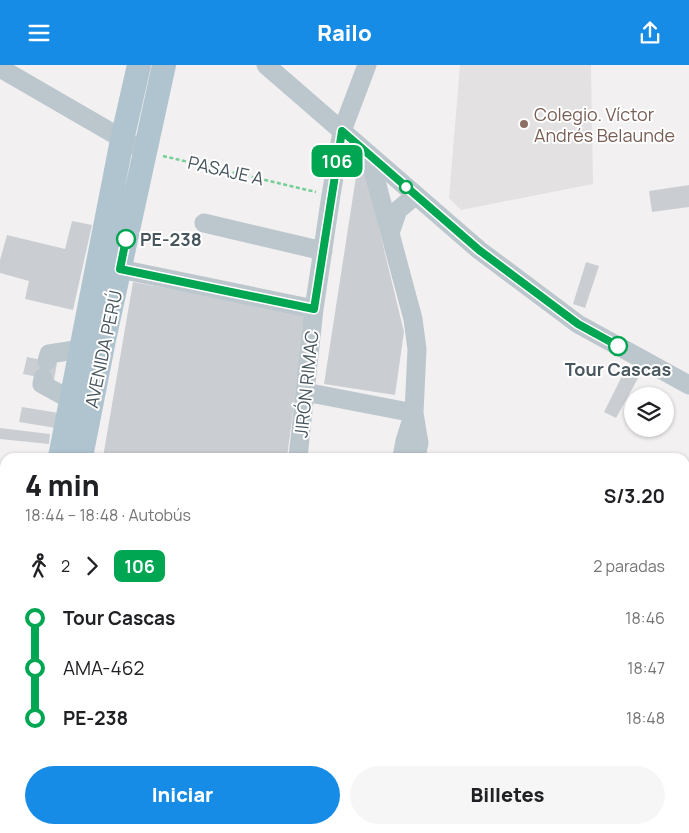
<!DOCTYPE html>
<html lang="es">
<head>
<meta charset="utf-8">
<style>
  :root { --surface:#fff; --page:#f6f6f6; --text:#202124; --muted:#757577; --accent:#178ce6 }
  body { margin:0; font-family:Manrope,sans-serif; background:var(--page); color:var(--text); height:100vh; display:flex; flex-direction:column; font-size:19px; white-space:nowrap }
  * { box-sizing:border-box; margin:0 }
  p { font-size:16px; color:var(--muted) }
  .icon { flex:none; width:28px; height:28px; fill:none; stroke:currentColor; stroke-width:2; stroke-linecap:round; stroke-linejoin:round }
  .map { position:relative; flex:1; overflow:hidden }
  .side { position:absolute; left:0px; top:388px; width:690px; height:381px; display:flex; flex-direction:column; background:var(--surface); border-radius:15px 15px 0 0; box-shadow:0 1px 4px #0004 }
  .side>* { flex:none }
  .badge { padding:0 10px; border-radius:8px; font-size:18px; line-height:32px }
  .controls { position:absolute; left:624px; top:322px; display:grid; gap:10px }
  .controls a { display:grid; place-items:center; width:50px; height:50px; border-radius:50%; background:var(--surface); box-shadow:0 1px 4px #0004; font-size:25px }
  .map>.badge { position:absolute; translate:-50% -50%; box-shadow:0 0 0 2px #fff }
  .legs { display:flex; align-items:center; gap:8px; height:55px; padding:0 25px; font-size:16px }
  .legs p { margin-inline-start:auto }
  .headline { display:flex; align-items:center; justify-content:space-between; height:85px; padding:0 25px }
  h1 { font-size:28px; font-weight:800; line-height:38px }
  .action { display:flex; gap:10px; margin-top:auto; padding:10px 25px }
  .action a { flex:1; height:58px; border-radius:30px; background:var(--accent); color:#fff; font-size:20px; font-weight:800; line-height:58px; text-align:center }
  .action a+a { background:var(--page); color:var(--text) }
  ul { padding:0 25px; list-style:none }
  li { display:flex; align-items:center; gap:18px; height:50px; font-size:19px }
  li i { display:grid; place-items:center; width:8px; height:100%; margin:0 6px; background:currentColor }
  li i::after { content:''; width:12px; height:12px; margin:-6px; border:4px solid; border-radius:50%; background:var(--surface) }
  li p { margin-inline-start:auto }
  li:first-child i { background:linear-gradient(#0000 50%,currentColor 0) }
  li:last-child i { background:linear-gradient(currentColor 50%,#0000 0) }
  header { display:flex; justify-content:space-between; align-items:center; height:65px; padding:0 25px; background:var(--accent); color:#fff; font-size:22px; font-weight:800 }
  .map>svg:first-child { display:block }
  .education { fill:#e4e1e3 }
  .building { fill:#caced3 }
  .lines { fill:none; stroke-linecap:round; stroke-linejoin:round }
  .path { stroke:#76cf97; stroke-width:2.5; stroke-dasharray:4 2.5; stroke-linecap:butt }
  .minor { stroke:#bcc7cd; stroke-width:19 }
  .major { stroke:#b0c4cf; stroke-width:24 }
  .line-1-casing { stroke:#fff; stroke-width:11 }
  .line-1 { stroke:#00a651; stroke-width:8 }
  .education-dot { fill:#8d6e63; stroke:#fff; stroke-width:2 }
  .stop-1-dot { fill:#fff; stroke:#00a651; stroke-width:2.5 }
  .labels { text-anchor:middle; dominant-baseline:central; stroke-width:4; stroke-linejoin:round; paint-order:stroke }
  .education-label { font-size:18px; fill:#785e54; stroke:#fff; text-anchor:start }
  .street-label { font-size:18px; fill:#48565e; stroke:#fff }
  .stop-label { font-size:18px; font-weight:bold; fill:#48565e; stroke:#fff; text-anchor:start }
</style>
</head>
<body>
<header><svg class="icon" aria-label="menu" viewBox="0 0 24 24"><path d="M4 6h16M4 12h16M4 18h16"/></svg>Railo<svg class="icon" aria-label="share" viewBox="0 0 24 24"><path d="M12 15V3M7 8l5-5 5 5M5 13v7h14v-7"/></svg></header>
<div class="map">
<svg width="689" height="768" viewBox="0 0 689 768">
  <rect width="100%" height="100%" fill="#f3f0f1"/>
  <path class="education" d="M460,0h131l2,119 -132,26 -12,-12z"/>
  <path class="building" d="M357,105l8,1 39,161 -9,63 -71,-11z
    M689,120v22l-37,5 -3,-21z
    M72,156l20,4 -19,85 -48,-11 4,-18 -29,-8v-13l7,-25 58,14z
    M586,197l13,4 -14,42 -12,-4z
    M133,217l173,32 -19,143h-184z
    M27,292l30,6 -3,17 -31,-6z
    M627,301l14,7 -25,45 -12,-6z
    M22,342l37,6 -3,15 -37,-6z
    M0,363l50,6 -1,10 -49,-5z
    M689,443v22l-4,1v-22z
    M0,570h5v4l-4,40z
    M628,764h33v4h-33z"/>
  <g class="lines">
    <path class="path" d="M163,91l153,36"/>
    <path class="minor" d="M266,0l213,185 99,74 111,61
      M0,3l133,77
      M369,90l44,164 4,30 -3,64 5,30 -3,14
      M204,158l119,28
      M390,168l8,-23 18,-15
      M120,204l194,40
      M47,296l2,-7 32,-5
      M43,313l-1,6 29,16 11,4
      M305,327l109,21
      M298,392l16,-148 17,-114 11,-64 25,-66
      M402,392l3,-16 8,-25
      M0,561l5,1
      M685,568h4
      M685,744l4,-38
      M258,768l1,-4
      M338,768l1,-4
      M353,768l1,-4
      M683,768v-4"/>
    <path class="major" d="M60,392l62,-317 17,-75
      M81,392l23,-117 60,-275
      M0,701l5,-25
      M6,768l1,-4"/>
  </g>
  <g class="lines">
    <g class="line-1-casing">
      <path id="line-1" d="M126,174l-6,30 194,40 28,-178 137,119 99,74 40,22"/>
    </g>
    <use href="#line-1" class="line-1"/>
  </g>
  <circle class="education-dot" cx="524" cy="59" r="5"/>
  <g class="stop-1-dot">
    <circle cx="406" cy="122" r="6"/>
    <circle cx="126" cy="174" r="9"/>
    <circle cx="618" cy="281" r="9"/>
  </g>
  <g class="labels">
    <g class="education-label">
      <text x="534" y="49">Colegio. Víctor<tspan x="534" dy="21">Andrés Belaunde</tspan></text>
    </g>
    <g class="street-label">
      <text transform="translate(226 105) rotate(13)">PASAJE A</text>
      <text transform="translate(103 284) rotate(-78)">AVENIDA PERÚ</text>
      <text transform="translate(306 319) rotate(-84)">JIRÓN RIMAC</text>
    </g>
    <g class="stop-label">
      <text x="140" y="174">PE-238</text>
      <text x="618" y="304" text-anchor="middle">Tour Cascas</text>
    </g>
  </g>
</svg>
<div class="controls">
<a><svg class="icon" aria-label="layers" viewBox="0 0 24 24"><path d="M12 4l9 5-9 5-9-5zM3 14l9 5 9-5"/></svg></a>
</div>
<b class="badge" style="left:337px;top:96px;background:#00a651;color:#fff">106</b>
<section class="side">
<div class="headline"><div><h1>4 min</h1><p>18:44 – 18:48 · Autobús</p></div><b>S/3.20</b></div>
<div class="legs"><svg class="icon" aria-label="walk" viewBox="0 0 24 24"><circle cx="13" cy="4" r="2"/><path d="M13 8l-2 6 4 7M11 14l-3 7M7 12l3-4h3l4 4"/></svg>2<svg class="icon" aria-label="forward" viewBox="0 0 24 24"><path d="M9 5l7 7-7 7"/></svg><b class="badge" style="background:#00a651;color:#fff">106</b><p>2 paradas</p></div>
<ul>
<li><i style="color:#00a651"></i><b>Tour Cascas</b><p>18:46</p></li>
<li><i style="color:#00a651"></i><span>AMA-462</span><p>18:47</p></li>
<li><i style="color:#00a651"></i><b>PE-238</b><p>18:48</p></li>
</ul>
<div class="action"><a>Iniciar</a><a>Billetes</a></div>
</section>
</div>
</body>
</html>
